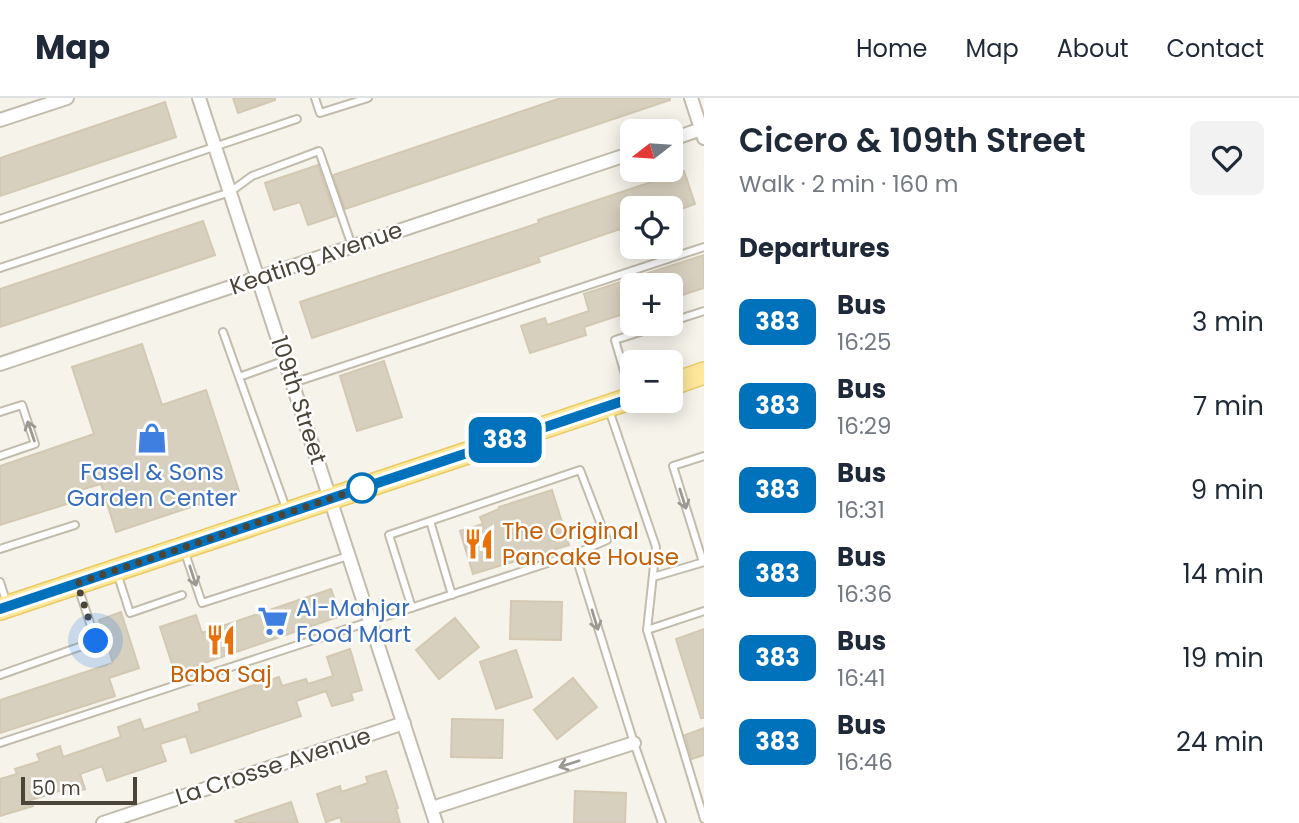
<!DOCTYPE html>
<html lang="en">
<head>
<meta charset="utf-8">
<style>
  :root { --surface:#fff; --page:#f2f2f3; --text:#1f2937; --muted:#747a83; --line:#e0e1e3 }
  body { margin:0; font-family:Poppins,sans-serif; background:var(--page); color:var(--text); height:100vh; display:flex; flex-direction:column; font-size:26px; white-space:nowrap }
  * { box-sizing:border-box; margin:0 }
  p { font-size:23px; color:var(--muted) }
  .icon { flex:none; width:38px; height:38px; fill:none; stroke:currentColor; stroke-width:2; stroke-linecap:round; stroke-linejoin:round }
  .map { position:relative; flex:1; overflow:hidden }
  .drawer { display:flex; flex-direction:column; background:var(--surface); width:595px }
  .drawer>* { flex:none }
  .badge { padding:0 14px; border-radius:10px; font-size:24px; line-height:46px }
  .needle { width:46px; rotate:253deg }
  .buttons { position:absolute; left:620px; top:21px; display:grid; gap:14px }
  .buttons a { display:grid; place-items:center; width:63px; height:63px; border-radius:10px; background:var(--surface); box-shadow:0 4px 18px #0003; font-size:35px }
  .scale { position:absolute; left:21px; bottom:18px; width:116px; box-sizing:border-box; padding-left:7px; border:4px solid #4b4438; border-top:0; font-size:19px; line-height:24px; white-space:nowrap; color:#4b4438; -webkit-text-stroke:5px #fff; paint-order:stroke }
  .you { position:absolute; width:35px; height:35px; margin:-18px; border:5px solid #fff; border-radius:50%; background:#1a73e8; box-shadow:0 0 0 10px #1a73e833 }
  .map>.badge { position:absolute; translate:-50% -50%; box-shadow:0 0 0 4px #fff }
  h2 { padding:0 35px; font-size:26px; line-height:63px }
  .round { display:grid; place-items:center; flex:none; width:74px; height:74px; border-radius:10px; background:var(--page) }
  .overview { display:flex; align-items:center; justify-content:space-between; height:119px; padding:0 35px }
  h1 { font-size:33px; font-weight:600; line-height:52px }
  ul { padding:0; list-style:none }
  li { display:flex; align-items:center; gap:21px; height:84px; padding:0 35px }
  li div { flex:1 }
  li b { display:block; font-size:26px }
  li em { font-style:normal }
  li .badge { min-width:77px; font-weight:700; text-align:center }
  header { display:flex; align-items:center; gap:42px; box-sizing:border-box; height:98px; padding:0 35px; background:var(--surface); border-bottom:2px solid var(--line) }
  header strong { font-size:33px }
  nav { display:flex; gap:38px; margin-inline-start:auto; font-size:24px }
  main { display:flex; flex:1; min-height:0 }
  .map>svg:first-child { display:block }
  .building { fill:#d8d0bf; stroke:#d3c8b2; stroke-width:2 }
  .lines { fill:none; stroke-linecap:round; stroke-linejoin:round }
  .service-casing { stroke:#c2bcac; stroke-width:10 }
  .minor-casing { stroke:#c2bcac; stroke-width:16 }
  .primary-casing { stroke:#e9ca65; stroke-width:24 }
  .service { stroke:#fff; stroke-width:6 }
  .minor { stroke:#fff; stroke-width:12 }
  .primary { stroke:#ffe89a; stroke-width:21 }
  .oneway { stroke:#9c9892 }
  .line-casing { stroke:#fff; stroke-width:16 }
  .line { stroke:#0072bc; stroke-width:10 }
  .walk { stroke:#4b4438; stroke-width:7; stroke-dasharray:0 12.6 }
  .stop-dot { fill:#fff; stroke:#0072bc; stroke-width:3.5 }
  .labels { text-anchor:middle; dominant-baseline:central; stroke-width:5; stroke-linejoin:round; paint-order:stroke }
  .street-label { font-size:23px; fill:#4b4438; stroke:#fff }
  .shop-label { font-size:23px; fill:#366cbe; stroke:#fff }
  .food-label { font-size:23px; fill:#c56008; stroke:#fff; text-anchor:start }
</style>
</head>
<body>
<header>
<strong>Map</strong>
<nav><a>Home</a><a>Map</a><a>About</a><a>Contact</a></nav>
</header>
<main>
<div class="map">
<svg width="704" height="725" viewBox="0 0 704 725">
  <rect width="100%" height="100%" fill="#f6f3eb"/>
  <path class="building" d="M233,0h42v2l-37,13z
    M561,0h109v2l-325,109 -12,-34z
    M165,4l11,35 -176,59v-38z
    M318,67l17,51 -27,9 -8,-23 -26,8 -9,-27z
    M684,73l11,33 -25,9v-5h-38v17l-94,32 2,5 -228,76 -12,-36 239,-79 -1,-3z
    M203,123l12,34 -215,72v-38z
    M704,157v33l-34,11v-14h-38v26l-48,16 2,8 -56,18 -9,-27 24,-8 2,7 42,-14 -5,-17z
    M142,246l20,61 44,-15 33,101 -123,41 -15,-48 -31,9 3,9 -73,23v-59l94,-32 -22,-67z
    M384,263l18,56 -45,14 -17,-55z
    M552,392l17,55 -96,29 -13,-43 23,-7 -3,-7 19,-8v-2z
    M331,491l10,27 -166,57 -15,-46 36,-12 6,18z
    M511,503l51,1 -1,38 -51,-1z
    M121,514l18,56 -30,10 6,18 -115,37v-33l113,-37 -14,-43z
    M455,520l24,29 -40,32 -23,-29z
    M704,531v89h-3l-25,-79z
    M350,551l12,41 -11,3 2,7 -21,6 -6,-15 -30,10 5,15 -110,37 -5,-17 -26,8 6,17 -59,20 -5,-15 -22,8 5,15 -21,7 -2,-6 -31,10 2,6 -33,10v-37l17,-5 -2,-5 25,-8 -3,-7 23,-8 3,11 58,-20 -3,-10 22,-8 4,11 56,-19 -2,-7 81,-27 3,9 24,-7 2,5 25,-8 -6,-19z
    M516,552l16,47 -36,12 -16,-47z
    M573,580l24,29 -40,32 -23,-29z
    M452,621l51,1 -1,38 -51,-1z
    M704,630v27l-12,4 -7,-24z
    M386,673l12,37 -2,1 4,14h-58l-2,-6 -14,5 -9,-28 23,-8 1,6 27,-9 -2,-6z
    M575,693l51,2 -1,30h-51z
    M291,704l7,21h-62l-1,-2z"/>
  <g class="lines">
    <g class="service-casing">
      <path id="service" d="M315,0l5,15 48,-15
        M0,121l297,-100
        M0,170l230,-76 22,-16 67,-25 33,95
        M670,224l34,-11
        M223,234l64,179
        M239,279l47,-17
        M293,285l411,-136
        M631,297l-16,-55 50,-16
        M609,312l47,137 -9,83 57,189
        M0,314l22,-7 13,39 -35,12
        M430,423l22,74
        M0,451l75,-24
        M184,452l18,53 146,-47
        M575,456l59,189 28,80
        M703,464l-30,-96 31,-10
        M117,475l13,40 52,-18
        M653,479l51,-15
        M0,484l6,19
        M647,532l57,-19
        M0,577l96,-34 -18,-54
        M0,645l575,-189 32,-14 -27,-70 -191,65 23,73"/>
    </g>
    <g class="minor-casing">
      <path id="minor" d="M199,0l237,725
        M691,0l13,40
        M0,22l67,-22
        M670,42l34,-12
        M0,266l632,-211
        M432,710l202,-65
        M103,725l301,-100"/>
    </g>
    <g class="primary-casing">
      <path id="primary" d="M670,287l34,-12
        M0,511l632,-211"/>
    </g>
    <use href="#service" class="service"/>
    <use href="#minor" class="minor"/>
    <use href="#primary" class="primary"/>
  </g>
  <defs><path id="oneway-shaft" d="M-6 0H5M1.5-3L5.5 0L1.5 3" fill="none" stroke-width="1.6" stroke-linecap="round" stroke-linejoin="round" transform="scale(1.75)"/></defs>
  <g class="oneway">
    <use href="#oneway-shaft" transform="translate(31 333) rotate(-109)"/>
    <use href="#oneway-shaft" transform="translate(683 401) rotate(72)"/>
    <use href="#oneway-shaft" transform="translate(193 478) rotate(72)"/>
    <use href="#oneway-shaft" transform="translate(595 522) rotate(73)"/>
    <use href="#oneway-shaft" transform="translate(569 666) rotate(162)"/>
  </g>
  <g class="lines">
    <g class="line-casing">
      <path id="line" d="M0,511l632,-211"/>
    </g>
    <use href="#line" class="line"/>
    <path class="walk" d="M96,543l-19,-58 285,-95"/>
  </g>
  <defs>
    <g id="shop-bare" transform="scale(2.415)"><path d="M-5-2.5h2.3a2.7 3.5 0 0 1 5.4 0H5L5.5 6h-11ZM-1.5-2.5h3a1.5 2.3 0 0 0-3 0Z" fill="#3f7fe0" stroke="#fff" stroke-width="2.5" paint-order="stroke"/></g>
    <g id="restaurant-bare" transform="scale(2.415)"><path d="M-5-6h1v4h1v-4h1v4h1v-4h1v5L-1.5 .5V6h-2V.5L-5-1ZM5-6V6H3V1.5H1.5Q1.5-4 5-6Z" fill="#e8710a" stroke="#fff" stroke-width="2.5" paint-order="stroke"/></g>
    <g id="supermarket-bare" transform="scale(2.415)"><path d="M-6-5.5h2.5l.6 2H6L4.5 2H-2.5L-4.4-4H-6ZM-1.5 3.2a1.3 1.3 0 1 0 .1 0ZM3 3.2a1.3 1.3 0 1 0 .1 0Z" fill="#3f7fe0" stroke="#fff" stroke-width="2.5" paint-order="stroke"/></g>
  </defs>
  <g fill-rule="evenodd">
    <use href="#shop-bare" x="152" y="340"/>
    <use href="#restaurant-bare" x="479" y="446"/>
    <use href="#supermarket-bare" x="273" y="523"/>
    <use href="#restaurant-bare" x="221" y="542"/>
  </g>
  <circle class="stop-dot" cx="362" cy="390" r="14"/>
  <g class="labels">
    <g class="street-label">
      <text transform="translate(316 160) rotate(-19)">Keating Avenue</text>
      <text transform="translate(299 302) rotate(72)">109th Street</text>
      <text transform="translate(273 668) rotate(-18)">La Crosse Avenue</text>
    </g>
    <g class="shop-label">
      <text x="152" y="374">Fasel &amp; Sons<tspan x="152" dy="26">Garden Center</tspan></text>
      <text x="296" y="510" text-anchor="start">Al-Mahjar<tspan x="296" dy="26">Food Mart</tspan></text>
    </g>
    <g class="food-label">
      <text x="502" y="433">The Original<tspan x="502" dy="26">Pancake House</tspan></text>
      <text x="221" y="576" text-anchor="middle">Baba Saj</text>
    </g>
  </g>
</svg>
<div class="buttons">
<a><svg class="needle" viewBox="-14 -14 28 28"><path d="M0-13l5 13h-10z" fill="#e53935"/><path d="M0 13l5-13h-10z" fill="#747a83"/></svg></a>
<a><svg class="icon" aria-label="locate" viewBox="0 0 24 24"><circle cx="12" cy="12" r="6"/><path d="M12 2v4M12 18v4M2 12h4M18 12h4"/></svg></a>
<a>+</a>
<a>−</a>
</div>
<div class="scale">50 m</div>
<div class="you" style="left:96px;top:543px"></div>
<b class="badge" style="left:505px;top:342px;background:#0072bc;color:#fff">383</b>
</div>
<section class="drawer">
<div class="overview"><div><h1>Cicero &amp; 109th Street</h1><p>Walk · 2 min · 160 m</p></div><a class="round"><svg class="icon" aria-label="heart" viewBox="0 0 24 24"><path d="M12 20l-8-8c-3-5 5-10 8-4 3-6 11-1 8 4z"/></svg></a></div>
<h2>Departures</h2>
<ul>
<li><span class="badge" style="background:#0072bc;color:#fff">383</span><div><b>Bus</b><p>16:25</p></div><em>3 min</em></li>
<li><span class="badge" style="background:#0072bc;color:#fff">383</span><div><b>Bus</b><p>16:29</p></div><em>7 min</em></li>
<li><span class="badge" style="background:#0072bc;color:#fff">383</span><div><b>Bus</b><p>16:31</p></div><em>9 min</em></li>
<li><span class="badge" style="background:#0072bc;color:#fff">383</span><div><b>Bus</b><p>16:36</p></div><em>14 min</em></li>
<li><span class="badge" style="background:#0072bc;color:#fff">383</span><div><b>Bus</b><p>16:41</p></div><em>19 min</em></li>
<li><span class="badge" style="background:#0072bc;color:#fff">383</span><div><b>Bus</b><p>16:46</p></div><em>24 min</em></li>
</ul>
</section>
</main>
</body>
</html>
